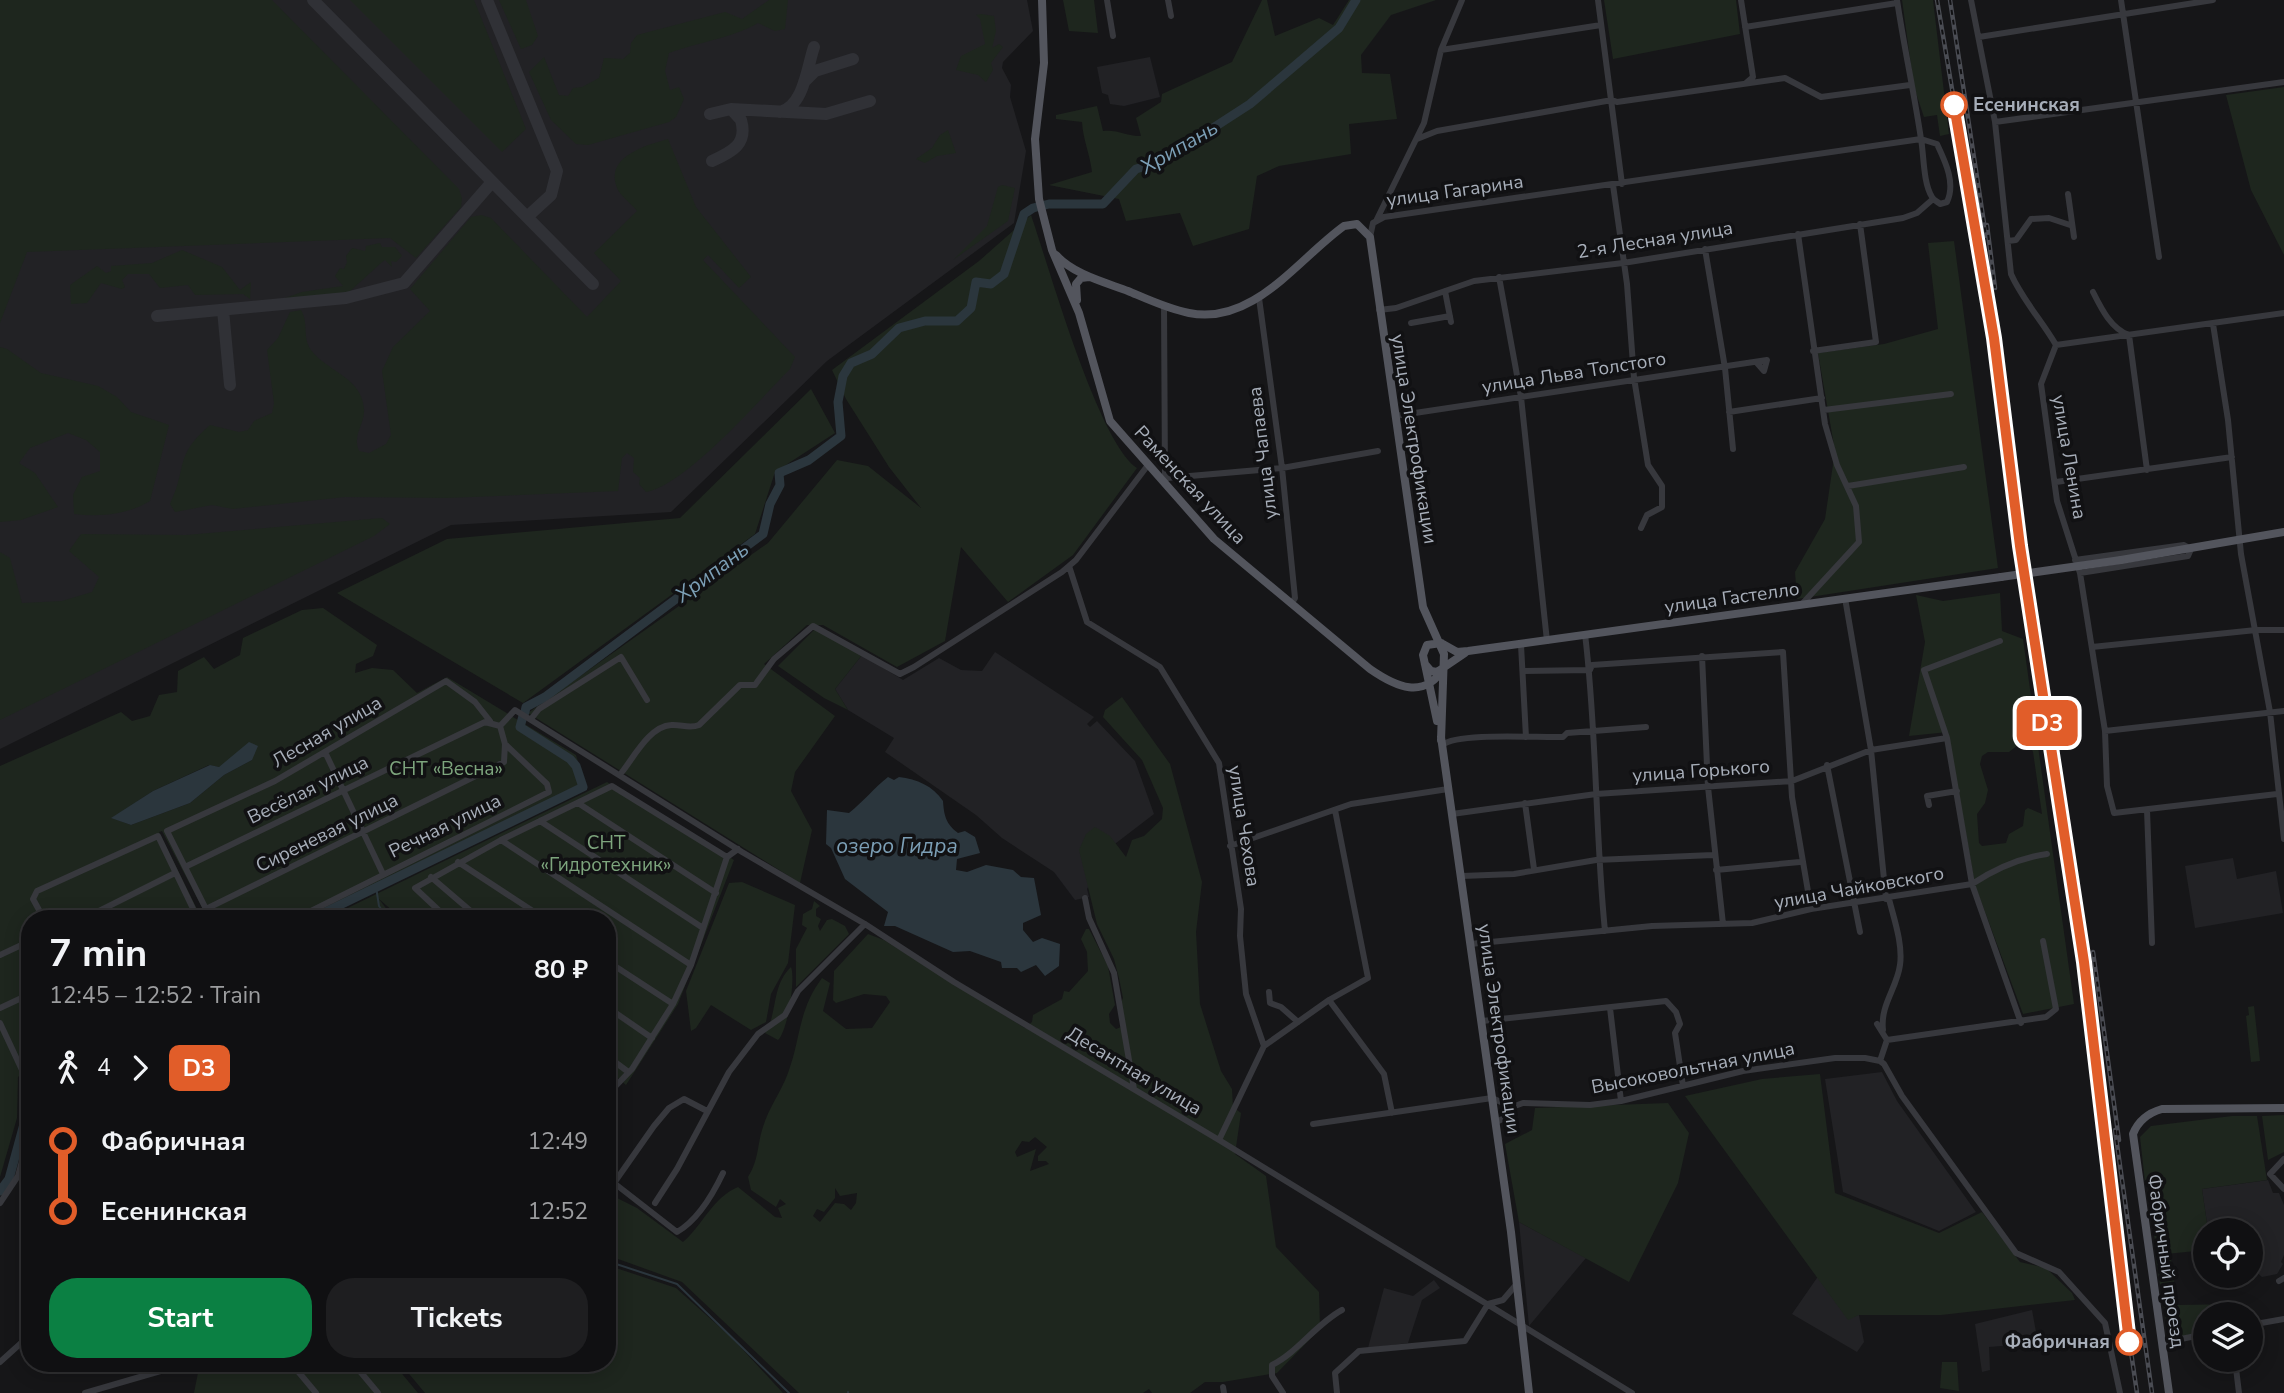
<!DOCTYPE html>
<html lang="en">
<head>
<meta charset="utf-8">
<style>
  :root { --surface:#101012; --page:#1e1e20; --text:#f1f3f6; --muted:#9c9d9f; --line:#303032; --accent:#0b8043 }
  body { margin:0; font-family:"Nunito Sans",sans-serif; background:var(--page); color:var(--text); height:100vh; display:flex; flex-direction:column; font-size:26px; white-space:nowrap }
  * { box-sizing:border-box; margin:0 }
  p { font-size:23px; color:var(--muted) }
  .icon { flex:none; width:38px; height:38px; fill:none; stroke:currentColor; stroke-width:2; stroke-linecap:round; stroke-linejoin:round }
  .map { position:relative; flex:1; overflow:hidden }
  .panel { position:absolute; left:21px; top:910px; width:595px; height:462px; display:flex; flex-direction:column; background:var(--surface); border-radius:28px; box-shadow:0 4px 18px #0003,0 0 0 2px var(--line) }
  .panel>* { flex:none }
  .badge { padding:0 14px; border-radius:10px; font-size:24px; line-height:46px }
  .tools { position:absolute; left:2193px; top:1218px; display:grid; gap:14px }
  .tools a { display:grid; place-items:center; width:70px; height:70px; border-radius:50%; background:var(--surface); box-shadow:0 4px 18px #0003,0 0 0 2px var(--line); font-size:35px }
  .map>.badge { position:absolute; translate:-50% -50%; box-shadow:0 0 0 4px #fff }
  .legs { display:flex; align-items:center; gap:10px; height:77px; padding:0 28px; font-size:23px }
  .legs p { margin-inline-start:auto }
  .overview { display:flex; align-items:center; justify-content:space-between; height:119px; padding:0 28px }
  h1 { font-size:38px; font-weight:700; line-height:52px }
  .primary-button { display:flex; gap:14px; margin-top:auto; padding:14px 28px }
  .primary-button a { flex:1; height:80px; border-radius:28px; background:var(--accent); color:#fff; font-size:28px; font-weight:700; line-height:80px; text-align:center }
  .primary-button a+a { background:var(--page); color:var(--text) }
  ul { padding:0 28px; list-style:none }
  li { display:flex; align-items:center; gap:24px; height:70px; font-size:26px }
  li i { display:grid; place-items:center; width:10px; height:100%; margin:0 9px; background:currentColor }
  li i::after { content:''; width:18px; height:18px; margin:-9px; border:5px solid; border-radius:50%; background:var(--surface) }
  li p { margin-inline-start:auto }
  li:first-child i { background:linear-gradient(#0000 50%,currentColor 0) }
  li:last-child i { background:linear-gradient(currentColor 50%,#0000 0) }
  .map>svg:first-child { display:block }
  .built { fill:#222225 }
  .green { fill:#1e261e; fill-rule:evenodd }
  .water { fill:#2b363d }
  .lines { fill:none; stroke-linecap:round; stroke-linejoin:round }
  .stream { stroke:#2b363d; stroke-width:2 }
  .river { stroke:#2b363d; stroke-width:9 }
  .taxiway { stroke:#303136; stroke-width:12 }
  .minor { stroke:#37383d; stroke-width:6 }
  .major { stroke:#53555d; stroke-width:8 }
  .rail-casing { stroke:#4a4c53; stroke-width:4.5 }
  .rail { stroke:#111113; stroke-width:2; stroke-dasharray:5; stroke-linecap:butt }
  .major-bridge { stroke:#53555d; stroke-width:8 }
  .line-1-casing { stroke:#fff; stroke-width:16 }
  .line-1 { stroke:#e15d29; stroke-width:10 }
  .stop-1-dot { fill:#fff; stroke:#e15d29; stroke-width:3.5 }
  .labels { text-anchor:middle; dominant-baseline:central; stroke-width:7; stroke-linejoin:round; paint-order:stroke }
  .stop-label { font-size:19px; font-weight:bold; fill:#a7aeb9; stroke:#111113; text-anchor:start }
  .street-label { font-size:19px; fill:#a7aeb9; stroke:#111113 }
  .park-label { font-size:19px; fill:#7da57d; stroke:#111113 }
  .water-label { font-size:21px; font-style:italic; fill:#7c9fb6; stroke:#111113 }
</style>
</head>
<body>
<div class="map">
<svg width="2284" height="1393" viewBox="0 0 2284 1393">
  <rect width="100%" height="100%" fill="#161618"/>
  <path class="built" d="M0,0h1027l6,31 -30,31 -1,6 9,17 -1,12 16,54 -12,72 -187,138 -156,151 -220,13 -451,224z
    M1150,57l10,40 -36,9 -14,-2 -2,-9 -6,-2 -5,-26z
    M995,652l99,65 -7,7 3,3 7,-6 38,40 19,53 -47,36 -20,39 2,8 -14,3 -21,-28 -52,-34 -26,-23 -91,-63 9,-14 -46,-28 -13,-21 27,-34 41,25 36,-22 22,12 21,1z
    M2233,858l4,21 39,-8 7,42 -88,15 -10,-62z
    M1882,1072l15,29 79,111 -37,19 -96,-39 -18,-113z
    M2268,1180l5,13h6l5,12v50l-3,7 2,2 -6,10 -15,3 -11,-10 -1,-37h-42l-6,-41z
    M1519,1222l67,36 -57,68z
    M1819,1275l36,19 9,48 -7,10 -65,-38z
    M1434,1280l6,8 -18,12 -14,43 -40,5 16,-60 29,8z
    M2032,1310l6,33 -49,4 1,23 -8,2 -7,-48z"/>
  <path class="green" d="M0,0h272l187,189 3,9 -1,9 -45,51 -26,-20 -363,14 -27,71z
    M350,0h124l52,129 -24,23z
    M499,0h27l12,36 -6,9 -11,4z
    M769,0h19l-3,29 -10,2 -17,-8c-26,15 -59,19 -89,30l-4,18 5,19 9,-3 5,12 -8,18 -7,5 -81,23 -12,-1 -25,-24 -22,-48 15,-15 15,38 9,1 5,-8 9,-1 17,-9 5,-20 19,1 7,-6 1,-10 6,-8 88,-23 17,7z
    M1063,0h31l4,33 -29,-2z
    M1262,0h5l8,36 44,-18 14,7 16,-25h87l-45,15 -30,40 1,18 28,1 7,45 -48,5 2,30 -72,12 -22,10 -8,53 -56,17 -13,-33 -54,8 -7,-22 -70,-14 43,-13c-2,-18 -9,-32 -10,-50l-26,-3v-4l41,-9 6,25c14,-2 23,5 38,5l-5,-18 25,-16 1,-8 70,-32z
    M1604,0h132l4,34 -127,25z
    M1902,0h31l16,134 -9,2 -3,-21 -13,2 -10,-30z
    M981,14l13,2 2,15 -4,17 7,-4 4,3 -12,16 2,7 -7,12 -8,-7 -22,-5 5,-14 24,-12 -5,-25 -4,-4z
    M2284,87v168l-33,-65 -25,-95z
    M948,130l8,23 -19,3 -12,7 -9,-4 16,-11 8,-13z
    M668,139l28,68 55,70 -12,11 -31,-33 -5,5 92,97 -5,12c-32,32 -103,115 -144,123l-7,-8 1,-6 -7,-6 1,-14 -7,-5 -5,5 -4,33 -171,7 -102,-1 -112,12 -21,-4 -37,7 -5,-8c18,-37 3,-47 40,-79l29,7 9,-2 6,-9 18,-8 2,-10 -7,-53 11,-12 12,-26 11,-2c8,13 1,28 10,40 15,21 51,27 53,59 1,16 -12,25 -5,42l10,2 17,-9 5,-9 -9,-64 11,-24 37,-36 -20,-22 61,-72 10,-2 10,3 96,99 34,-36 -27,-28 43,-42c-5,-7 -15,-14 -19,-21 -16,-33 29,-45 50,-51z
    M1002,185l13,3 -7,33 -55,39 34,-34 11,-39z
    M1031,215c18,52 67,227 106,253l-64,87 -65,47 -47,-55 -16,94 -48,26 -74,-42h-16l-43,39 71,52 -40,56 -4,19 21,39 -12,53 -272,-170 240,-170 69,-83 31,6 53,42 -32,-41 -43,-68 -14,-29 147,-109z
    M1954,241l44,327 -201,31 -2,-27 30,-53 10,-68 -17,-98 66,-9 54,-15 -10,-86z
    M380,243l2,4h13l7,9 -6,6 -5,-1 1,6 -7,-7 -4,3 -33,30 -66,6 20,-7 41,-6 -8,-10 5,-8 4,1 3,-7 -1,-6 6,-8 13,3 1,-5z
    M182,250l40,17 18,23 11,-8 -1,17 -7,-5 -48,1 -7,-10 -28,3 -11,-14h-21l-6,6 3,7 -3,2 -21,-6 -14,20 -16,1 -1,-19 27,-19 9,7 5,-2v-5l41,-3z
    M0,347l7,2 34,24 57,13 19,11 14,15 38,13 -19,76c-24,14 -49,16 -76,13l-1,-19 9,-18 18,-6v-19l-14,-12 -18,-7 -38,15 -11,15 16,10 23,34 -37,13 -21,2z
    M811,389l24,44 -60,39 -20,62 -232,169 -186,-110 110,-54 233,-21z
    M382,518l8,6 -16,12 -374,184v-168l10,6 12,45 40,-2 30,-9 7,-15 -30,-26 12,-17 105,1z
    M2000,593l2,38 21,8 51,365 -51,10 -48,-129 -27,-153 -39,4 16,-94 -9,-47 27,6zM2022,742l8,3 3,7 9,62 -14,-6 -3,2 -2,16 -14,8 -3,9 -24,3 -3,-3 -2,-29 8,-11 3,-13 -8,-26 2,-8 6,-4h21z
    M323,608l54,37 -4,11 -17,8 -1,9 17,-5 21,2 24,23 30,-16 129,78 10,34 -266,130h-112l-46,-88 -3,1 43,87h-172v146l-12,12 -1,41 -17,59v-411l121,-54 11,9 18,-5 9,-21 18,-3 1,-21 26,-14 10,12 26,-14 3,-17 59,-28zM252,760l-28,15 -34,28 -59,22 -19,-7 41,-27 56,-26 10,2z
    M816,628l46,27 -27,34 13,21 -24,-12 -46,-32z
    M1122,697l48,67 32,118 -6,50 4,72 21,67 11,18 1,18 8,6 -6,41 31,22 10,71 43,45 1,37 -43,44 -54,9h-18l-15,11h-38l-3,-4 -6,4h-344l-117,-111 -75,-27v-62l30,15 46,34c20,-17 29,-44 55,-55l37,30 7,1 -4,-10 8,-4 -6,-5 -4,8 -25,-17 -3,-13c11,-17 9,-32 15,-50 6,-20 18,-35 25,-54 13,-35 10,-63 34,-95l8,5 -7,28 23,18 26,-1 18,-26 -4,-6 -22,-2 -28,9 -3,-3 1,-29 34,-37 16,6 141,88 7,-6 1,-7 29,-16 2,-8 5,1 19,-21 -1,-19 -6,-13 5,-10h3l19,37 7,39 -6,9 1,9 6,6 5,-2 -1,-22 3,-7 -4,-20 -5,-19 -17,-35 -18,-74 7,-16 9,-7 15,9 16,21 6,-17 12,-4 18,-17 1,-11 -21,-48 -39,-43 2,-7zM1035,1137l12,10 -9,9v5h8l3,3 -19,7 6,-22 -19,8 -2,-5 7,-11 7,1zM835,1188l5,8 17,-3 -1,10 -5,7 -7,-6 -9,-1 -15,19 -7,-6 4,-7 7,3 11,-14z
    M607,782l127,78 -56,144 -52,81 -9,-8 -10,16v-174h-205l-23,-20 15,20h-69z
    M742,882l53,23 -7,58 -17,31 -5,28 -15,8 -40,-25 -15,23 -5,3 -5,-40 43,-108z
    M814,901l6,5 -4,3v7l5,3 -3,7 2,5 7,-11 5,-1 13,7 4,8 -53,53v-38l11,-21 -5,-3 1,-11 9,-5z
    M791,967c5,12 -4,66 -13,73l-13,-7c13,-19 6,-47 26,-66z
    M2254,1006l6,55 -9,1 -5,-46 3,-1 -1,-8z
    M1820,1074l15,119 104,40 43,-21 38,50 26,6 26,25 3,7 -134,15h-82l-11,5 -163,-224 77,-17z
    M1668,1103l21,30 -11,50 -49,99 -110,-60 -14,-78 27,-14 3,-22z
    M2284,1115v37l-16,8 -6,-44z
    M2232,1116h25l10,64 -65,9 6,41h-3v20l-48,5 -6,-41h7l-3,-30 -10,-2 -5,-45 11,-11z
    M2171,1259l6,46 64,-1 2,10h-38v17l-36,8 -13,-79z
    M607,1265l69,23 56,50 51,55h-358l-25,-30h207z
    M1942,1362h15l2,29 -19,-3z
    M200,1363h193l25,30h-224z"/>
  <path class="water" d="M249,742l9,4 -6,14 -28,15 -34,28 -59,22 -20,-7 42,-27 57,-26 9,2z
    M888,777l6,3 5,-3c18,2 34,9 44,24 1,15 3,23 15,32l7,-2 10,6 5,16 -23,6 -1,11 11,2 19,-7 27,5 8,7 13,1 7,37 -18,8v7l10,12 9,-4 18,6 -1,22 -14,10 -9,-11 -15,7 -4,-4h-15l-1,-6 -31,-11 -17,1 -58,-26h-11l4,-14 -43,-33 -14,-31 -5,-4 1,-34 22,3c15,-12 25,-25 39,-36z"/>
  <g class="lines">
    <path class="stream" d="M376,887l3,19 9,13
      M607,1261l70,23 112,109
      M848,1392v1"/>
    <path class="river" d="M525,712l1,-5 19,-10 218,-163 7,-30 10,-19 -1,-12 30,-13 32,-24 -3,-34 5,-26 8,-13 21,-9 27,-26 26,-7h32l14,-13 5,-26 15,2 13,-10 20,-60 9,-6 16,-4h54l33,-35 26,-8 88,-57 89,-76 17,-28
      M311,919l272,-132 -7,-21 -6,-7 -50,-32 3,-11
      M0,1191l9,-12 21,-77"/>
    <path class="taxiway" d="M313,0l280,284
      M487,0l70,171 -6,24 -24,22
      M804,82l11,-11 38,-12
      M780,112c24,-6 27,-45 34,-65
      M710,114l21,-5 95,5 44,-13
      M712,161c20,-9 36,-17 29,-41l-10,-11
      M223,310l7,75
      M157,316l189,-18 58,-15 88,-101"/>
    <path class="minor" d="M1107,0l6,36
      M1168,0l3,16
      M1598,0l24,184
      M1741,0l12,77 -7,6
      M1971,0l24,122 16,152c11,25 31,47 45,71
      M2121,0l38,257
      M1745,27l152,-24
      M1979,37l234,-37
      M1441,50l160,-25
      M1995,122l289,-40
      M1417,139l20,-8 175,-31 5,2 168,-24 36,19 89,-12
      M1613,185l14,99 7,94 14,87 14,21v21l-15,8 -6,13
      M2068,194l6,43
      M1377,219l47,-96 17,-73 21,-50
      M1798,234l27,190 12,41 19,41 3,36 -57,62
      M1370,237l3,-14 11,-6 537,-78 16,5c8,17 19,39 10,58l-7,2c-3,-3 -6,-3 -8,-7 -9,-14 -8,-42 -11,-58 -7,-47 -17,-92 -24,-139
      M2008,241l8,-1 15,-21 18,-1 21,7
      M1705,249l20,119 8,81
      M1499,277l22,120 26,244
      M1445,291l6,31
      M2093,292c8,16 18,37 36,43l18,135
      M1259,298l23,170 13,130 -4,6
      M1164,305l1,176
      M1379,310l17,-2 78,-27 149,-18 280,-45 14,-5 16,-14
      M1411,323l39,-7
      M2213,324l15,96 13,134 29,158 14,127
      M2056,345l-15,39 16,117 23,72 25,158 2,55 7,27 163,-19
      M2056,345l228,-32
      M1813,351l63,-9 -16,-118
      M1824,410l127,-16
      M1729,412l93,-14
      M1395,416l372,-56 -3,11 -7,-8
      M1167,478l115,-10 96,-17
      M2056,482l176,-25
      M1848,486l116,-19
      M2075,560l109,-15 7,4 -3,7 -108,17
      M1069,566l18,56 73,45 59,96 22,146 -1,27 6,58 18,52 -45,94
      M1845,598l26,152 15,149
      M1585,634c12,98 10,198 20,297
      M2000,641l-76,29 23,68 25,146c23,-15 47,-26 75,-30
      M1521,645l5,92
      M2092,647l164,-17h28
      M1702,656l6,131 15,137
      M1523,671l67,-1 2,-5 191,-13 9,145 19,112
      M531,719l8,-10 82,-52 26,43
      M2105,731l179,-20
      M1442,745c17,-13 97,-7 121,-8l4,-4 79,-6
      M325,752l58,122
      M1827,765l33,167
      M622,772c12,-15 28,-46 49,-47 10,-1 18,4 28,0l41,-40h15l19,-26 39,-33 87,48 14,-7 148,-95 14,-12 72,-95
      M578,803l138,90
      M1525,803l9,66
      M1929,805l-2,-9 30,-5
      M2147,810l5,133
      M1452,814l144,-20 196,-13 79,-31 76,-12
      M540,821l163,107
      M501,840l190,125
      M1230,846l121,-42 97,-15
      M458,862l87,57
      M185,867l300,-145 15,4 15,-16 227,142 123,72 89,58 265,158 413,253
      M1716,870l84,-8
      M1462,876l52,-2 82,-14 117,-5
      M431,877l49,42
      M1085,898l4,20 25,55 20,116
      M206,909l298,-147 1,-18 -5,-18
      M44,919l-11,-20 4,-8 121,-55 40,83
      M83,919l92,-46
      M211,919l-44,-88 108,-50 171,-100 29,21 15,19
      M295,919l254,-127 -2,-8 -42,-40
      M448,919l-33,-31 86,-48 111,-54 115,71
      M1470,944l182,-18 100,-3 59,-14 161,-25 49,139
      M0,955l30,-14
      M607,961l66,43
      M1269,992l1,11 11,4 17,15
      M1329,1000l55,74 8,39
      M607,1007l45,31
      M0,1008l30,-14
      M1610,1008l11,93
      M1482,1021l184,-20 10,11 4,12 -5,9 8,53
      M0,1023l22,47 8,3
      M1877,1024l10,16 -7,21
      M1883,1030c-3,-25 14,-42 17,-65 3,-21 -6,-46 -11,-66
      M1887,1040l159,-23 10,-8 -13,-68
      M1264,1046l65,-46 39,-22 -33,-168
      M607,1056l20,15
      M22,1070l8,-11
      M607,1095l25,-26 41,-65 18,-39 36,-108 11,-8
      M1496,1122l11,-5 5,-10
      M1313,1124l179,-26 20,9 11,-4 67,2 31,-4 122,-30 92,-13h30l15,3 4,3 18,32 114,157 43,19 46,51 15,70
      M2284,1159l-14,15 14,15
      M607,1178l7,5 40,-57 15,-18 15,-9 23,12
      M614,1183l63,49c21,-12 36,-38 46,-59
      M0,1203l18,-27 12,-45
      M655,1203l22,-34 52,-97 29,-38 27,-19 13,-24 67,-67
      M26,1243l4,6
      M2279,1281l5,-3
      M2250,1325l34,-6
      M2162,1343l43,-9
      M2235,1360l4,33
      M0,1362l30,-27
      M291,1363l25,30
      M353,1363l25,30
      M1223,1387l1,6
      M85,1393l103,-30
      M1283,1393l-11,-17v-11c26,-13 44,-41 70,-55
      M1337,1393l-2,-20 24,-22 106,-10 23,-37 15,-4 12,-14"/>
    <path class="major" d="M1042,0l2,63 -9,76 4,60 13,51 27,63 31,108 104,118 156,130c26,18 54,31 74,-1
      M1056,255c17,19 48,27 72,36 19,8 40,18 61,22 64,13 109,-54 155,-87l13,-2 13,13 53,370 21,47 -3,86
      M1077,300l-1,-16 5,-6 8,-1
      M2121,560l163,-28
      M1441,643l16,9 11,-1 533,-74
      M1425,664l6,7 6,1 28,-19
      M1437,721l-14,-66 4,-10 14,-2
      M1441,737l70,495 18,161
      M2169,1393l-36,-259c5,-13 15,-21 29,-25l122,-1"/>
    <g class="rail-casing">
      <path id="rail" d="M1937,0l57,338 26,208 83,557 12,139 22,151
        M1950,0l36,236
        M1987,225l8,63
        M2093,952l26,188
        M2115,1130l37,263"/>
    </g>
    <use href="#rail" class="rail"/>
    <path class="major-bridge" d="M2001,577l120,-17"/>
  </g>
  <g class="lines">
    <g class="line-1-casing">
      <path id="line-1" d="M1954,105l40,233 26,208 64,416 45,380"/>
    </g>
    <use href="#line-1" class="line-1"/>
  </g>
  <g class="stop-1-dot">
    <circle cx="1954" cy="105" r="12"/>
    <circle cx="2129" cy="1342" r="12"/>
  </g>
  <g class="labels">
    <g class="stop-label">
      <text x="1973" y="105">Есенинская</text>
      <text x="2110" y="1342" text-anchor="end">Фабричная</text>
    </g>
    <g class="street-label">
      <text transform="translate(1455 191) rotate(-8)">улица Гагарина</text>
      <text transform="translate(1655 240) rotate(-9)">2-я Лесная улица</text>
      <text transform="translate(1574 373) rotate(-9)">улица Льва Толстого</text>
      <text transform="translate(1414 439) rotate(81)">улица Электрофикации</text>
      <text transform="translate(1263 453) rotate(-97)">улица Чапаева</text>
      <text transform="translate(2069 457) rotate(80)">улица Ленина</text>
      <text transform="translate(1190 485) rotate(47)">Раменская улица</text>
      <text transform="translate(1732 598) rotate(-8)">улица Гастелло</text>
      <text transform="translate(327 732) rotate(-30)">Лесная улица</text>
      <text transform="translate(1701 771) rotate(-4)">улица Горького</text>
      <text transform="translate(308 790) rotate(-26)">Весёлая улица</text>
      <text transform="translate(445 826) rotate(-26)">Речная улица</text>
      <text transform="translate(1244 826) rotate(81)">улица Чехова</text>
      <text transform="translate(327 833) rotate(-26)">Сиреневая улица</text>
      <text transform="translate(1859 888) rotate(-10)">улица Чайковского</text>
      <text transform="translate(1499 1029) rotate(82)">улица Электрофикации</text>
      <text transform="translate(1693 1068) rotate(-11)">Высоковольтная улица</text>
      <text transform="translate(1134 1071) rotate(31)">Десантная улица</text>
      <text transform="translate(2166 1261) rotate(82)">Фабричный проезд</text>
    </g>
    <g class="park-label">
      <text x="446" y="769">СНТ «Весна»</text>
      <text x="606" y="843">СНТ<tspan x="606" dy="22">«Гидротехник»</tspan></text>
    </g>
    <g class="water-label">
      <text transform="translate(1179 147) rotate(-30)">Хрипань</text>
      <text transform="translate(712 572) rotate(-37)">Хрипань</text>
      <text x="897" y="846">озеро Гидра</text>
    </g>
  </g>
</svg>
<div class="tools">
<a><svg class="icon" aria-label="locate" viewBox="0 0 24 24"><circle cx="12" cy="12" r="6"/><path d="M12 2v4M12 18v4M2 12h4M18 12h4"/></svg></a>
<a><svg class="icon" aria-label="layers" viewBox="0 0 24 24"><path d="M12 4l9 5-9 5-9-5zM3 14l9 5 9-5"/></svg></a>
</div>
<b class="badge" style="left:2047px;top:723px;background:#e15d29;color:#fff">D3</b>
<section class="panel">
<div class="overview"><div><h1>7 min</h1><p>12:45 – 12:52 · Train</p></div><b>80 ₽</b></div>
<div class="legs"><svg class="icon" aria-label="walk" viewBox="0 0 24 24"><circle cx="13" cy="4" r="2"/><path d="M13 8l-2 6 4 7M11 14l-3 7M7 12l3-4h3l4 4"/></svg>4<svg class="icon" aria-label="forward" viewBox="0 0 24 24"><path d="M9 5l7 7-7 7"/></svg><b class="badge" style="background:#e15d29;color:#fff">D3</b></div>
<ul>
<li><i style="color:#e15d29"></i><b>Фабричная</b><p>12:49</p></li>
<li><i style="color:#e15d29"></i><b>Есенинская</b><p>12:52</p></li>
</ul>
<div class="primary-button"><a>Start</a><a>Tickets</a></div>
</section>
</div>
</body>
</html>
